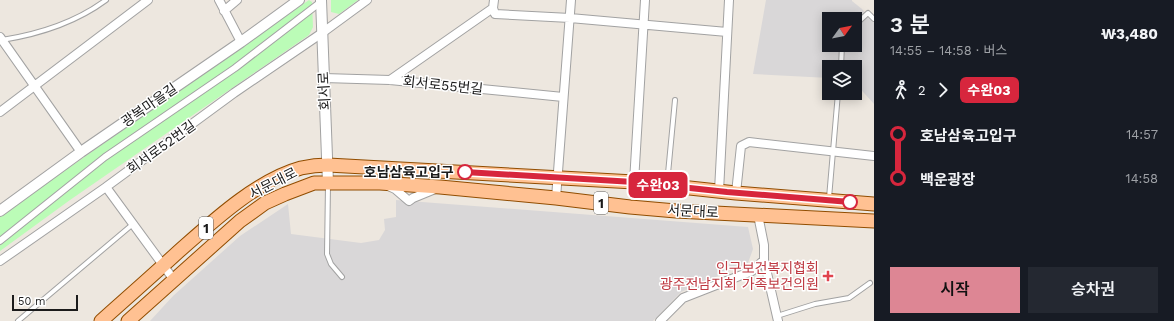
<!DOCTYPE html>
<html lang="ko">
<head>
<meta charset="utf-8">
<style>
  :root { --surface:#171b24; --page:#242831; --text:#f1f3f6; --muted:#9ea1a6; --accent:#dd8694 }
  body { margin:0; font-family:"Work Sans","Noto Sans KR",sans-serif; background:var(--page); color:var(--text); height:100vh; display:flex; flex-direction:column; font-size:15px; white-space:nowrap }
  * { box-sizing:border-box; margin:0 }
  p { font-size:13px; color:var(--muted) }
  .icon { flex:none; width:22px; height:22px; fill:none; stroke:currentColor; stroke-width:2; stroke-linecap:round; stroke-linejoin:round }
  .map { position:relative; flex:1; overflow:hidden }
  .panel { display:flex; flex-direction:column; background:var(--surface); width:300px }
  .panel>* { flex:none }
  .badge { padding:0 8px; border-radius:6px; font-size:14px; line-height:26px }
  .needle { width:26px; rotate:57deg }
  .fabs { position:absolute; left:822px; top:12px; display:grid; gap:8px }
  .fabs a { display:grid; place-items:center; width:40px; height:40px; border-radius:0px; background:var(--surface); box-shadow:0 2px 10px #0003; font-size:20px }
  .scale { position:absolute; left:12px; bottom:10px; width:66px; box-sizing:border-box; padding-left:4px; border:2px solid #1b1b1b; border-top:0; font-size:11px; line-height:14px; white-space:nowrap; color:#1b1b1b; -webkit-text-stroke:3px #fff; paint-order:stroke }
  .map>.badge { position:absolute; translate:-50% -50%; box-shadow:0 0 0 2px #fff }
  .legs { display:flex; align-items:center; gap:6px; height:44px; padding:0 16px; font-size:13px }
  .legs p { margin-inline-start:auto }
  .head { display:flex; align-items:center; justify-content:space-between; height:68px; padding:0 16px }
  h1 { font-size:22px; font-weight:600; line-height:30px }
  .action { display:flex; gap:8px; margin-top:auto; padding:8px 16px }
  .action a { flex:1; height:46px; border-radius:0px; background:var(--accent); color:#111; font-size:16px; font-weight:600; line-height:46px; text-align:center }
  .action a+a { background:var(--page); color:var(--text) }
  ul { padding:0 16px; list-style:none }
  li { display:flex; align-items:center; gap:14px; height:44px; font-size:15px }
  li i { display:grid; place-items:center; width:6px; height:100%; margin:0 5px; background:currentColor }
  li i::after { content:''; width:10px; height:10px; margin:-5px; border:3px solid; border-radius:50%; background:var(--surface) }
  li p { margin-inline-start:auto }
  li:first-child i { background:linear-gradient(#0000 50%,currentColor 0) }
  li:last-child i { background:linear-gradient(currentColor 50%,#0000 0) }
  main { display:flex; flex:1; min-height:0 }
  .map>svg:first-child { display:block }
  .residential { fill:#d9d7d8; fill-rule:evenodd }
  .park { fill:#bbfcb7 }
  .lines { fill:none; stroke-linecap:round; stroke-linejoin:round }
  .service-casing { stroke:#a2a2a2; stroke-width:6 }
  .pedestrian-casing { stroke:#a2a2a2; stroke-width:8 }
  .minor-casing { stroke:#a2a2a2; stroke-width:10 }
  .tertiary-casing { stroke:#a2a2a2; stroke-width:12 }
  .primary-casing { stroke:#914d00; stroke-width:15 }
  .service { stroke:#fff; stroke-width:4 }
  .pedestrian { stroke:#fff; stroke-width:6 }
  .minor { stroke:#fff; stroke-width:8 }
  .tertiary { stroke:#fff; stroke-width:10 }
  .primary { stroke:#ffc192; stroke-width:13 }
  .line-1-casing { stroke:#fff; stroke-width:9 }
  .line-1 { stroke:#d7263d; stroke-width:6 }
  .stop-1-dot { fill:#fff; stroke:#d7263d; stroke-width:2 }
  .health-dot { fill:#e0444e; stroke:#fff; stroke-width:1.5 }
  .labels { text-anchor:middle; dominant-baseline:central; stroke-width:3; stroke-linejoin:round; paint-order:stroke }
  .shield { fill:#fff; stroke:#5f5f5f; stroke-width:1 }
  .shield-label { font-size:13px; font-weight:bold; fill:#1b1b1b }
  .street-label { font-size:14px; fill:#1b1b1b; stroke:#fff }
  .stop-label { font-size:14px; font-weight:bold; fill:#1b1b1b; stroke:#fff; text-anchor:end }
  .health-label { font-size:14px; fill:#be3a42; stroke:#fff; text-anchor:end }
</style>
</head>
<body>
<main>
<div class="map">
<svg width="874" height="321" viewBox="0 0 874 321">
  <rect width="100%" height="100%" fill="#ede7df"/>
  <path class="residential" d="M766,0h86v1l10,8 12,14v81l-19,-21v-16h-26v11l-76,-4zM829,19h26v26h-26z
    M396,200l352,27 5,22 -5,14 -67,29 -28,29h-503l23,-25 67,-60 48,-32 3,30 70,9 18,-3 6,-10 -1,-11 12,-2z"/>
  <path class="park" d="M309,0l3,2 1,25 -4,8 -239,165 -70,51v-35z
    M331,0h27l-19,14 -8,-2z"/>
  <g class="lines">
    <g class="service-casing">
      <path id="service" d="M855,25l13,-12 6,6
        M2,40c38,-6 73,-17 104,-40
        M841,67l1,-22
        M667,184l8,-84
        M328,185l-1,69 4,10 11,13
        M829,198l9,-105
        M777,316l38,-12 34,-6 21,-15
        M18,321l115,-97"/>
    </g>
    <g class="pedestrian-casing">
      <path id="pedestrian" d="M0,241l105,-84 130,-89 87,-67"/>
    </g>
    <g class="minor-casing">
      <path id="minor" d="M219,0l22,42
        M493,8l2,6 75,4 157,14
        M224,11l13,-11
        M0,37l81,115
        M324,78l66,2 173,17
        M390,80l103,-72 1,-8
        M0,112l148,-112
        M634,182l11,-182
        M388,186l7,3 14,12 4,-3 22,-9
        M106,187l68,93
        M719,191l10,-191
        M736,193l5,-47 8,-4 125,14
        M556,198l15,-198
        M758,215l6,30v15l14,61
        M0,261l106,-74 128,-94 88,-60 45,-33
        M660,321l23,-23 69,-27 12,-11"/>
    </g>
    <g class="tertiary-casing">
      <path id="tertiary" d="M321,0l7,183
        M0,211l81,-59 160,-110 58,-42"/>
    </g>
    <g class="primary-casing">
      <path id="primary" d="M101,321c26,-23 52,-46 77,-69 34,-30 79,-72 123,-84 9,-2 18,-3 27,-3l306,17 102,11 138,11
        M128,321l112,-100 25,-18 20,-9 29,-11h66l60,4 116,11 74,9 46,4 198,10"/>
    </g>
    <use href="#service" class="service"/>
    <use href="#pedestrian" class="pedestrian"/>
    <use href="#minor" class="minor"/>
    <use href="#tertiary" class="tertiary"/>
    <use href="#primary" class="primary"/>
  </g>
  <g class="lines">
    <g class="line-1-casing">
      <path id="line-1" d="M465,172l169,10 93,10 123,10"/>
    </g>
    <use href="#line-1" class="line-1"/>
  </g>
  <g class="stop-1-dot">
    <circle cx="465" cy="172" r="7"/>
    <circle cx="850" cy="202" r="7"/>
  </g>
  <path class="health-dot" d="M826 270h4v4h4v4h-4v4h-4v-4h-4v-4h4z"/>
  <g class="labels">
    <g class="shield">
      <rect x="594" y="192" width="14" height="22" rx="3"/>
      <rect x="199" y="217" width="14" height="22" rx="3"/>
    </g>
    <g class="shield-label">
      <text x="601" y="203">1</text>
      <text x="206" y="228">1</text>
    </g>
    <g class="street-label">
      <text transform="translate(443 85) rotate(6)">회서로55번길</text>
      <text transform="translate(324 91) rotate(-93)">회서로</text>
      <text transform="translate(149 105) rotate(-35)">광복마을길</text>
      <text transform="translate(161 147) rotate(-36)">회서로52번길</text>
      <text transform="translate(273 183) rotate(-27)">서문대로</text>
      <text transform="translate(693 211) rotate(3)">서문대로</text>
    </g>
    <g class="stop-label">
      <text x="454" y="172">호남삼육고입구</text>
    </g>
    <g class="health-label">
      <text x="819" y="268">인구보건복지협회<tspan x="819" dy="16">광주전남지회 가족보건의원</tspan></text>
    </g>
  </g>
</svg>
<div class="fabs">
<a><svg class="needle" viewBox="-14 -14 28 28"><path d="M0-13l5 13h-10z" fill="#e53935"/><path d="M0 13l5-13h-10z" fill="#9ea1a6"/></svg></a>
<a><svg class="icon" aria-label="layers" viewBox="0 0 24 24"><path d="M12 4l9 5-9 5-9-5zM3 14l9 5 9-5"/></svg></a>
</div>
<div class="scale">50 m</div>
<b class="badge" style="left:658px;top:185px;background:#d7263d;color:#fff">수완03</b>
</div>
<section class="panel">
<div class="head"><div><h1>3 분</h1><p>14:55 – 14:58 · 버스</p></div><b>₩3,480</b></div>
<div class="legs"><svg class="icon" aria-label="walk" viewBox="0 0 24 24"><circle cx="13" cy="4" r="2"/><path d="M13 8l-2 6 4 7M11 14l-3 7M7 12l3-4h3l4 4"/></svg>2<svg class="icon" aria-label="forward" viewBox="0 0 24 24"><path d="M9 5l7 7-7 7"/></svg><b class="badge" style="background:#d7263d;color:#fff">수완03</b></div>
<ul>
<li><i style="color:#d7263d"></i><b>호남삼육고입구</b><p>14:57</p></li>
<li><i style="color:#d7263d"></i><b>백운광장</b><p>14:58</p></li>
</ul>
<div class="action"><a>시작</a><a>승차권</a></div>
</section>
</main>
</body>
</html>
